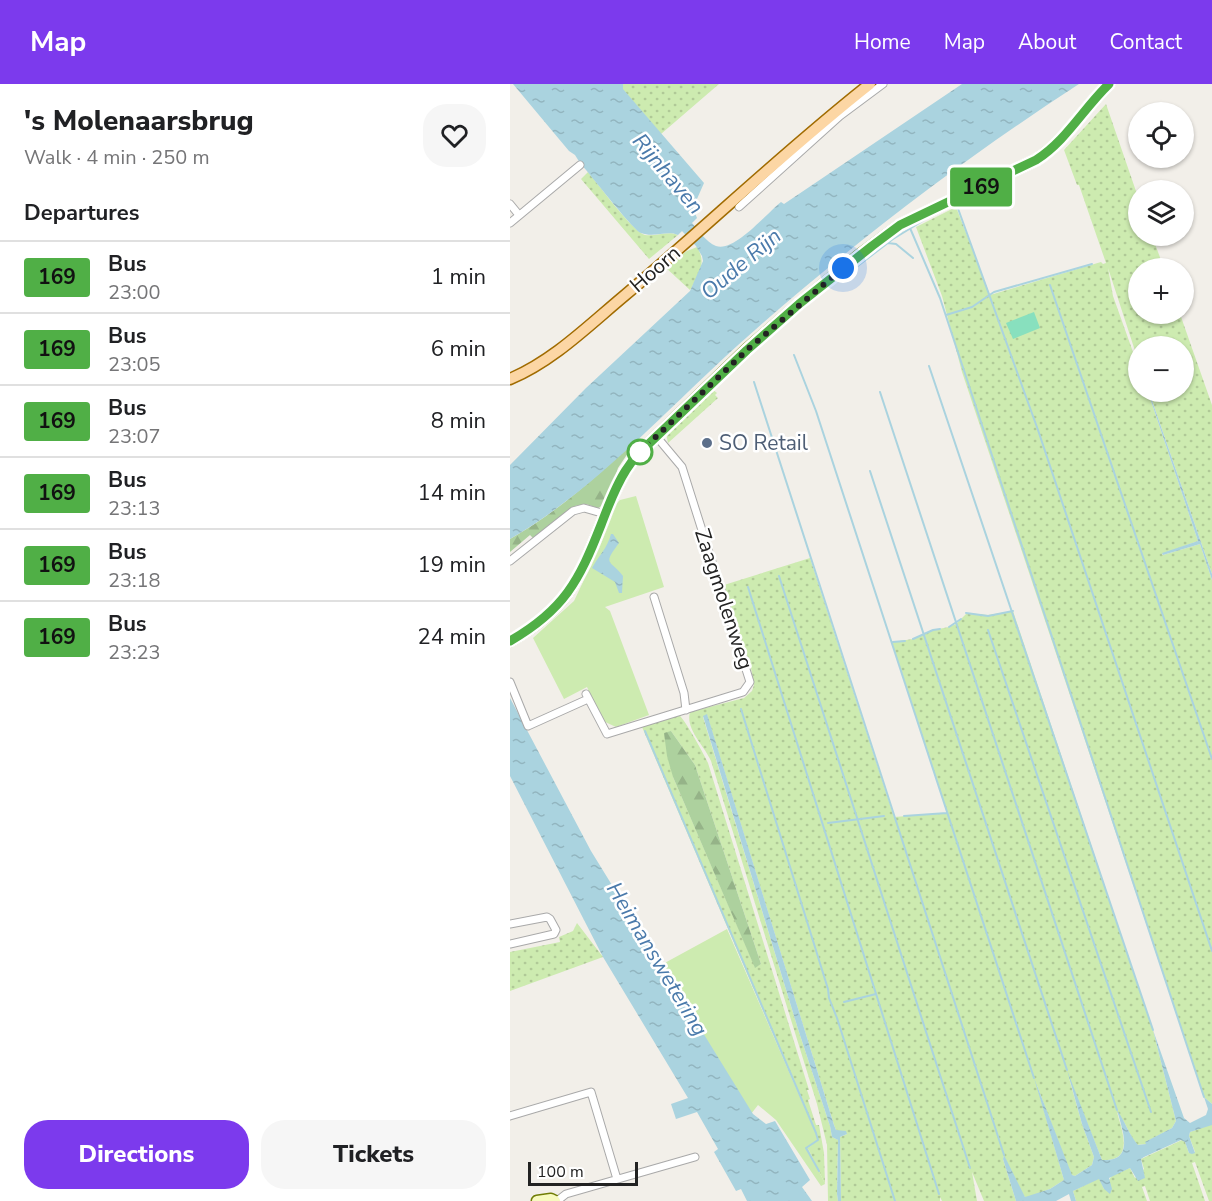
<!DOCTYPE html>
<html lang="en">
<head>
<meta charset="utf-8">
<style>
  :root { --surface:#fff; --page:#f6f6f6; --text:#202124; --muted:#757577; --line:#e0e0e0; --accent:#7c3aed }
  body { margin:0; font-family:"Nunito Sans",sans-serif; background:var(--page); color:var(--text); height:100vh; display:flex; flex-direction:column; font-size:22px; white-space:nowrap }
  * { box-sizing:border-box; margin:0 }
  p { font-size:20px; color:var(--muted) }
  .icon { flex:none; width:33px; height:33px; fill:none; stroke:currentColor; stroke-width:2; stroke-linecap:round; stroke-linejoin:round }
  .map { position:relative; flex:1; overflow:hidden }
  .drawer { display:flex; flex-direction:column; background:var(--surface); width:510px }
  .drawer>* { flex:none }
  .badge { padding:0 12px; border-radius:4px; font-size:21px; line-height:39px }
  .tools { position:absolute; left:618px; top:18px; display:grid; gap:12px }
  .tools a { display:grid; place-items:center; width:66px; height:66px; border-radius:50%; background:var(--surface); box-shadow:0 2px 4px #0004; font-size:30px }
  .scale { position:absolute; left:18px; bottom:15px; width:110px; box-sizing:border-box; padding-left:6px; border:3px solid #222; border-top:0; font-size:16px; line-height:21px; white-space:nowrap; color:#222; -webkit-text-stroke:4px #fff; paint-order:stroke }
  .you { position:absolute; width:30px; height:30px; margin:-15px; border:4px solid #fff; border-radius:50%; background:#1a73e8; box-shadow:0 0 0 9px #1a73e833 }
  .map>.badge { position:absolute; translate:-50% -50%; box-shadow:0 0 0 3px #fff }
  h2 { padding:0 24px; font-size:22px; line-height:54px }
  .round { display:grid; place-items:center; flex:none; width:63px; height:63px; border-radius:24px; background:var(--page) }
  .headline { display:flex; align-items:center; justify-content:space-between; height:102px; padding:0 24px }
  h1 { font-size:28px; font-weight:800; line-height:45px }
  .button { display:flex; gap:12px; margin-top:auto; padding:12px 24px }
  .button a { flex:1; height:69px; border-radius:24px; background:var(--accent); color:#fff; font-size:24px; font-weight:800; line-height:69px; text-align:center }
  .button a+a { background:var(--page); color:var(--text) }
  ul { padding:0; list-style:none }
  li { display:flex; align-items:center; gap:18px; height:72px; padding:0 24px; border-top:2px solid var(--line) }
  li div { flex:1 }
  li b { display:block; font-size:22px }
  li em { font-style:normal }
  li .badge { min-width:66px; font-weight:700; text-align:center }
  header { display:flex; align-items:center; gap:36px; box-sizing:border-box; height:84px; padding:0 30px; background:var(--accent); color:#fff }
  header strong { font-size:28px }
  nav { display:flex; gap:33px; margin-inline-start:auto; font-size:21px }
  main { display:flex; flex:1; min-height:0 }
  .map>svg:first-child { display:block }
  .grass { fill:url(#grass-dots); fill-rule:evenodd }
  .forest { fill:url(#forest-firs) }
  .garden { fill:#cdebb0 }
  .pitch { fill:#88e0be }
  .water { fill:url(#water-ripples) }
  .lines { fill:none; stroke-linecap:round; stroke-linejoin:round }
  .stream { stroke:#aad3df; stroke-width:2 }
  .street-casing { stroke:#a9a9a9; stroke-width:9 }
  .secondary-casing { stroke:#707d05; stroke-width:13 }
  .primary-casing { stroke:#a06b00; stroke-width:13 }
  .street { stroke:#fff; stroke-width:7 }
  .secondary { stroke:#f7fabf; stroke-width:10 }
  .primary { stroke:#fcd6a4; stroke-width:10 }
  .line-casing { stroke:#fff; stroke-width:14 }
  .line { stroke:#50af46; stroke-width:9 }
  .walk { stroke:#222; stroke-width:6; stroke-dasharray:0 10.8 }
  .service-dot { fill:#5c6f8a; stroke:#fff; stroke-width:2 }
  .stop-dot { fill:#fff; stroke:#50af46; stroke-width:3 }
  .labels { text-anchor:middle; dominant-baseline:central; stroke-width:5; stroke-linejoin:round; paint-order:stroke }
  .street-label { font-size:21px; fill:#222; stroke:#fff }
  .service-label { font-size:21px; fill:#4e5e75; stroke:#fff; text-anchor:start }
  .water-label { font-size:22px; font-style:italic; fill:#4a7aab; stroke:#fff }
</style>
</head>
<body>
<header>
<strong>Map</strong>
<nav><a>Home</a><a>Map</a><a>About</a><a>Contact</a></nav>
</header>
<main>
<section class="drawer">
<div class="headline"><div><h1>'s Molenaarsbrug</h1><p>Walk · 4 min · 250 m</p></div><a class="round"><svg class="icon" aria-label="heart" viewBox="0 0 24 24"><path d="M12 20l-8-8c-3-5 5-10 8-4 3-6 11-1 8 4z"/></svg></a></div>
<h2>Departures</h2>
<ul>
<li><span class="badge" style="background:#50af46;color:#111">169</span><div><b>Bus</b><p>23:00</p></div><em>1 min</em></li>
<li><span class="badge" style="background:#50af46;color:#111">169</span><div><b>Bus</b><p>23:05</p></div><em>6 min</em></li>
<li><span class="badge" style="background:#50af46;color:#111">169</span><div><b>Bus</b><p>23:07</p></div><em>8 min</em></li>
<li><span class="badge" style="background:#50af46;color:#111">169</span><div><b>Bus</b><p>23:13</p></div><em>14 min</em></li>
<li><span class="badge" style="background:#50af46;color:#111">169</span><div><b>Bus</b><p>23:18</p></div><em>19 min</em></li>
<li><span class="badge" style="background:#50af46;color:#111">169</span><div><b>Bus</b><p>23:23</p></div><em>24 min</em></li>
</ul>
<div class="button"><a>Directions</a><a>Tickets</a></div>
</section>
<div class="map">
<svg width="702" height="1117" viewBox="0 0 702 1117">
  <defs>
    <pattern id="grass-dots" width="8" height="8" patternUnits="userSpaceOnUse" patternTransform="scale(1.5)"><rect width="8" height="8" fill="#cdebb0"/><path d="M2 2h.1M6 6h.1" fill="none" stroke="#b0c997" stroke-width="1.8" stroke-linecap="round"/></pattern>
    <pattern id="forest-firs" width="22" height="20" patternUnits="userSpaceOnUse" patternTransform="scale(1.5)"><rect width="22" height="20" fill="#add19e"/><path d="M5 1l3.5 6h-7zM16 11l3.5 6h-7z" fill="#95b388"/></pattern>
    <pattern id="water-ripples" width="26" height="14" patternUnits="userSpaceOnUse" patternTransform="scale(1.5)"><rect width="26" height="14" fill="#aad3df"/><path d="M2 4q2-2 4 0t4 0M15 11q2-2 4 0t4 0" fill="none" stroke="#92b5bf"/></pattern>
  </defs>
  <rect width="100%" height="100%" fill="#f2efe9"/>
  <path class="grass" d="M113,0h96l-58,50 -39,-45z
    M596,20l32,93v39h14l12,32h-26v46h42l32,91v169l-63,-182h35v-46h-46v14l-30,-92 5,28 25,70v26h10l50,149 -36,13 1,1 37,-11 12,36v524l-8,-7 -242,-725 -20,-76 -26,-69 40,-20 34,88 111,-33 2,2 3,-1 -27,-78h-2l-13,-35z
    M78,88c10,12 45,60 57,63 11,2 23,-5 33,0l-29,24 -68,-80z
    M187,163c10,17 2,27 -7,43l-25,-23 22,-16z
    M202,305l5,4 -2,2 3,3 -50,45 -2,-10z
    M300,474l84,259 53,-4 -55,-171 21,-3 20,-9 16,-3 7,-3 11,-11 21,2 25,-4 140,419 23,91 -4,7 -26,14v2l-9,1c-8,-10 -11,-23 -20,-33 5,19 18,50 -15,48l-33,-82 13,46 12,33 -2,8 -17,11 -4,-1 -35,-92 28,97 -14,9 -22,8h-3l-4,-5 -17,-36 -1,3 13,42h-32l-12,-29 5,29h-35l-2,-4v4h-99l-1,-64 7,-3 -11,-4 -2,-5 -127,-410 -4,2 95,312 32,97 2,11 6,3 -1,54 1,7h-10l-1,-56 -10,-41 -106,-343c-7,-16 -26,-32 -21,-49l54,-14 8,-7 2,-6 -3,-17 -27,-83z
    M169,631c5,3 26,41 29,48l101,327h-2l3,9 -2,1 8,25h3l5,28 1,31 -17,-36 10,-8 -176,-413zM161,647l24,34 66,199 -6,3 -82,-190z
    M67,839l26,34 -93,34v-39l50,-10 -1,-5 14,-6z
    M702,1040v77h-3l-14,-39 -3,1 13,38h-55l-5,-15 -3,1 5,14h-71l-3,-10 26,-13 5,11 8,-14 18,-7 5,10 9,-9 -3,-10 41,-19 3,2 4,11 6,-1 -6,-16 1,-4z"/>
  <path class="forest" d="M128,354l-20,30 -12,36 -8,4 -12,-4 -11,2 -41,33 -4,-4 -20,17v-13c48,-27 88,-64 128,-101z
    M161,647l24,34 66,199 -6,4 -82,-191 -6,-21 -3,-23z"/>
  <path class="garden" d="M126,412l28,91 -59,20 5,4 39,104 -33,12 -13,-6 -16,-34 -23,12 -31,-61 41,-37 26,-55 16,-42 4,-4z
    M217,845l92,212 -11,7 17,36 -4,2 -45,-66 -18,-15 -7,9 -90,-149z"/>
  <path class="pitch" d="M524,228l6,16 -27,11 -7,-16z"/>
  <path class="water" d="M3,0h110v5l81,94 -11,25 4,10 -5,5c6,7 14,19 24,23 18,7 51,-33 65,-44l3,2 178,-120h117c-120,78 -235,166 -342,262 -73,66 -141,143 -227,193v-74l76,-77 104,-97 13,-30 -1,-5 -6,-10 -14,-15 -4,4c-11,-5 -24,3 -37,-2 -9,-4 -50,-58 -61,-70l-5,-8 -6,-4z
    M638,308h1l63,182v6l-12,-36 -37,11 -1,-2 36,-12z
    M101,450h2l6,9c-17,23 -9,16 4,33l-1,17h-3l-4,-11 -23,-14c7,-13 15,-19 19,-34z
    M0,614l81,153 162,263 13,10 9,-3 35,59 -8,7 10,14h-65l-6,-12 -5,2 -22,-39 4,-3 -21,-37 -21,7 -5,-15 17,-6 -85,-141 -93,-181z
    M197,630l127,411 2,5 10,1 1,3 -7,3 1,64h-3l-1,-7 1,-54 -6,-3 -2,-11 -32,-97 -95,-313z
    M643,946l31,88 6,5 16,-8 2,-6 -4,-12 8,7v21l-22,7 -1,4 6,17 -3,1 -3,-1 -4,-11 -4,-2 -37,17 -3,2 4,19 -7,3 -8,-13 -21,10 3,11 -2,5 -6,-5 -5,-10 -26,12 3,10h-5l-2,-7 -13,7h-40l-13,-42 1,-4 21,42 25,-8 14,-9 -30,-102 38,97 3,1 17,-11 2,-8 -12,-33 -15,-54 35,90c34,2 20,-31 15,-50 8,11 12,25 21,35l8,-1 -1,-2 27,-14 4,-7z"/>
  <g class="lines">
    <path class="stream" d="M476,106l28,-12
      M446,119l82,227 174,521
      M400,144l30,70 264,799
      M378,159l8,1 17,14
      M345,184l38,-29 36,-22
      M540,201l162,474
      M436,231l26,-8 22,-15 98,-28
      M284,271l22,56 218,667
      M419,282l224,664
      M244,298l250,773
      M370,308l237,718
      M360,387l197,599
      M269,492l191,592
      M238,503l191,607
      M456,529l22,3 25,-5
      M439,543l12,-8
      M478,546l163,482
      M403,555l20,-9 7,-1
      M383,558l12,-1
      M231,625l87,280 1,9 8,20 58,183
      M135,647l171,402 2,7 -12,8 13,23
      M394,732l43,-3
      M318,739l56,-7
      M334,918l32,-8"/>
    <g class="street-casing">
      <path id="street" d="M0,120l9,11
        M229,123l101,-91 43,-32
        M0,139l70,-58
        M0,477l63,-50 11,-3 21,6
        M144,513l30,96 2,17
        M0,598l18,44 60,-27
        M76,610l21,40 136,-42 7,-10 -68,-215 -26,-31
        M0,840l37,-7 3,2 6,11 -2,4 -44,10
        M0,1032l81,-24 26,87
        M47,1117l9,-7 129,-37"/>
    </g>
    <g class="secondary-casing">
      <path id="secondary" d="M0,557c54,-30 69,-60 91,-116 7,-18 14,-38 25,-55l9,-13 112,-108 52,-45 59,-48 42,-31 136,-65c31,-20 47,-51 73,-76
        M27,1117l14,-2 4,2"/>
    </g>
    <g class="primary-casing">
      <path id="primary" d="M0,295c43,-18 78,-53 114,-83 83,-70 161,-145 246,-212"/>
    </g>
    <use href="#street" class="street"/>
    <use href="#secondary" class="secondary"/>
    <use href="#primary" class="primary"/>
  </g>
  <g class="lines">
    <g class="line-casing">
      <path id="line" d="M0,557c54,-31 69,-60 91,-116 7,-18 14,-38 25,-55l9,-13 112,-107 52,-46 73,-58 28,-21 136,-65c30,-19 47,-51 73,-76"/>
    </g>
    <use href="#line" class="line"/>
    <path class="walk" d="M130,368l107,-102 96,-82"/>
  </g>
  <circle class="service-dot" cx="197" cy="359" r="6"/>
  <circle class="stop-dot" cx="130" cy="368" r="12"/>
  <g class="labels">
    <g class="street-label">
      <text transform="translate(145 185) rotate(-41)">Hoorn</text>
      <text transform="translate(214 515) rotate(72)">Zaagmolenweg</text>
    </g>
    <g class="service-label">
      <text x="209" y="359">SO Retail</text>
    </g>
    <g class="water-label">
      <text transform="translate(158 90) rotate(50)">Rijnhaven</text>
      <text transform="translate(231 180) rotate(-40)">Oude Rijn</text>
      <text transform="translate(147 875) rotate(59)">Heimanswetering</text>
    </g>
  </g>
</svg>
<div class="tools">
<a><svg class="icon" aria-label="locate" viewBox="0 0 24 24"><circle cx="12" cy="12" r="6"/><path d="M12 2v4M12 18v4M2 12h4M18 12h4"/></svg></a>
<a><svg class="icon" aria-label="layers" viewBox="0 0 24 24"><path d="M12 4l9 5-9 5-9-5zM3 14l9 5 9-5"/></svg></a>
<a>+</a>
<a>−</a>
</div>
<div class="scale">100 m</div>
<div class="you" style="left:333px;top:184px"></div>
<b class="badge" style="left:471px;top:103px;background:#50af46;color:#111">169</b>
</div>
</main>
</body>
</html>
